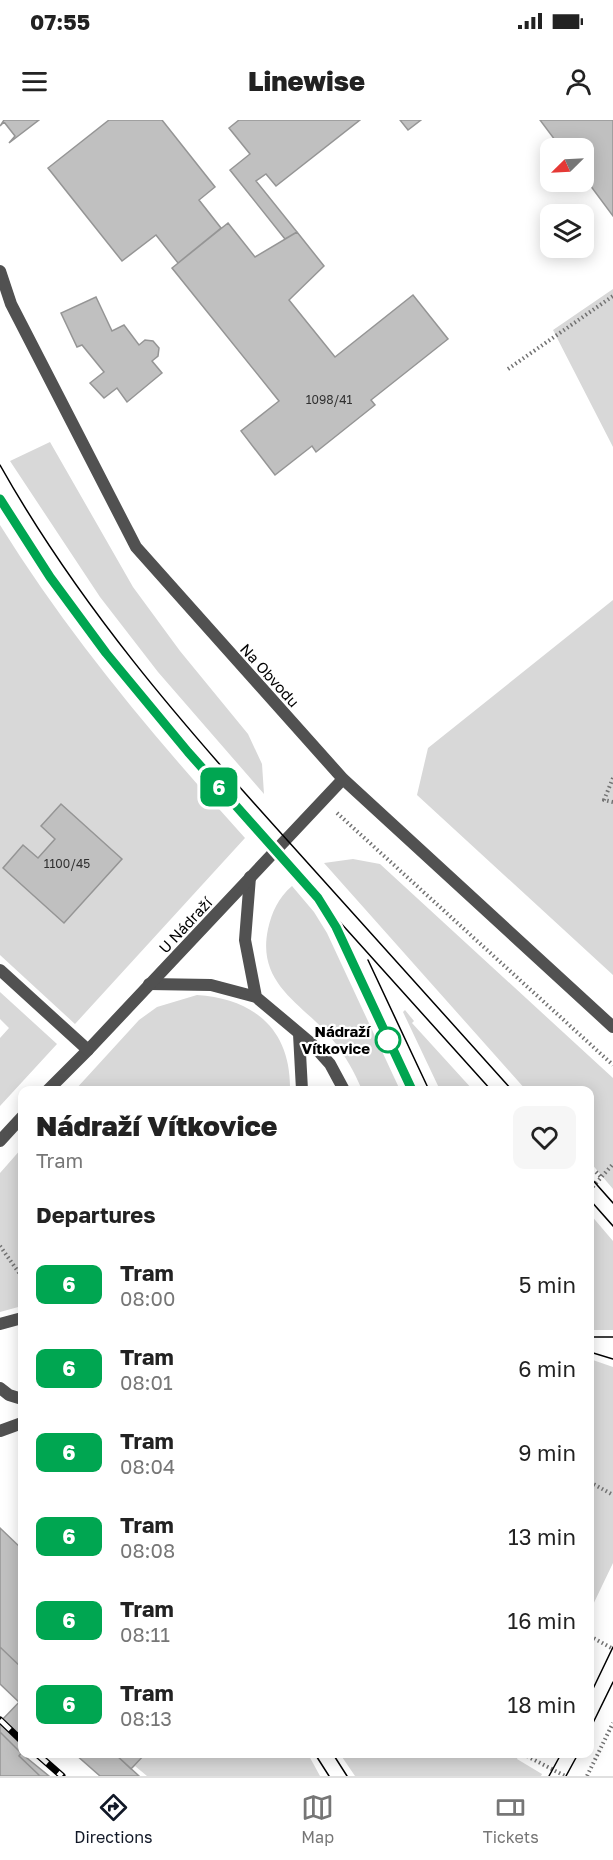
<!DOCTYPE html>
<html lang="en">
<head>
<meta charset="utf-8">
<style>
  :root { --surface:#fff; --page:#f6f6f6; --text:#222; --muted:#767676; --line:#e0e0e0; --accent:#111827 }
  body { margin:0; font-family:"Golos Text",sans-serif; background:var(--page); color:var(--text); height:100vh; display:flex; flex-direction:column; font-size:22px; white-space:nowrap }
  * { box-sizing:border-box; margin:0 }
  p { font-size:20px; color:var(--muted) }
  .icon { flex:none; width:33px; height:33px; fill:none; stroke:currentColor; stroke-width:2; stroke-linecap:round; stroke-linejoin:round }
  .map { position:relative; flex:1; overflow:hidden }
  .drawer { position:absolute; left:18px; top:966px; width:576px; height:672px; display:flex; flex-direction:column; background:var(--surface); border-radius:12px; box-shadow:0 3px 15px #0003 }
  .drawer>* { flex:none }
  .badge { padding:0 12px; border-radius:9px; font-size:21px; line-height:39px }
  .needle { width:39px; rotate:246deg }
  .fabs { position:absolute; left:540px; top:18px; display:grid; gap:12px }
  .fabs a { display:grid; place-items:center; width:54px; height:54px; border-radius:12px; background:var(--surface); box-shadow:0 3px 15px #0003; font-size:30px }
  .map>.badge { position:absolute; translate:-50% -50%; box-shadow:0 0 0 3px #fff }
  h2 { padding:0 18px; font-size:22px; line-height:54px }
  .round { display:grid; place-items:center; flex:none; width:63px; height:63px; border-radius:12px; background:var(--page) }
  .overview { display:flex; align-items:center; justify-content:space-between; height:102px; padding:0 18px }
  h1 { font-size:28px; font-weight:800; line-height:45px }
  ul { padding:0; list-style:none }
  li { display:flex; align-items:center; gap:18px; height:84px; padding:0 18px }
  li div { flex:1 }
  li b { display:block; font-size:22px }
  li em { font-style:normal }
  li .badge { min-width:66px; font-weight:700; text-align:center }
  .status { display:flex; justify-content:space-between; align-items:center; height:42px; padding:0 30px; background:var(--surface); direction:ltr }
  .status svg { height:16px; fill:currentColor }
  header { display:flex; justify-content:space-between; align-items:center; height:78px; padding:0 18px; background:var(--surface); font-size:27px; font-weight:800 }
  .tab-bar { display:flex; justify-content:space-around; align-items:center; height:84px; border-top:2px solid var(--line); background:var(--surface); font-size:16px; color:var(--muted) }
  .tab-bar a { display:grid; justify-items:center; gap:3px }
  .tab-bar .on { color:var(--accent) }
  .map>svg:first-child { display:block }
  .green { fill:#d8d8d8 }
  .building { fill:#c0c0c0; stroke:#959595; stroke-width:1.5 }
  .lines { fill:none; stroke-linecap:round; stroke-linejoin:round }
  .path { stroke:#737373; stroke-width:4; stroke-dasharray:1.5 3; stroke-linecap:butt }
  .service { stroke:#515151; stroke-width:12 }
  .minor { stroke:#515151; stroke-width:12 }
  .tram { stroke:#000; stroke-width:1.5 }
  .rail-casing { stroke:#000; stroke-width:7 }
  .rail { stroke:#fff; stroke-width:4.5; stroke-dasharray:14; stroke-linecap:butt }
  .line-casing { stroke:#fff; stroke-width:14 }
  .line { stroke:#00a651; stroke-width:9 }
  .stop-dot { fill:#fff; stroke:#00a651; stroke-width:3 }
  .labels { text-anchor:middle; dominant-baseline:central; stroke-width:4.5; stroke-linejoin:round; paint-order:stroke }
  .number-label { font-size:12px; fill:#303030 }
  .street-label { font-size:15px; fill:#000; stroke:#fff }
  .stop-label { font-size:15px; font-weight:bold; fill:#000; stroke:#fff; text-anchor:end }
</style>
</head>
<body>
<div class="status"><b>07:55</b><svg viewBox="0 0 49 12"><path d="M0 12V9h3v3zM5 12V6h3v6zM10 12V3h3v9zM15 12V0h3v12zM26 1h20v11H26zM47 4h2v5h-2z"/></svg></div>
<header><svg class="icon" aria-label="menu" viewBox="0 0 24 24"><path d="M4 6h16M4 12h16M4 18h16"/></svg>Linewise<svg class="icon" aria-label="person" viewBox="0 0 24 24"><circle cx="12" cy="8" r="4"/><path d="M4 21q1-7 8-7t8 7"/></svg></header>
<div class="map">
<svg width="613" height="1656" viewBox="0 0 613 1656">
  <rect width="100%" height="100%" fill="#fff"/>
  <path class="green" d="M613,169v158l-60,-117z
    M50,322l83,145 47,64 68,83 14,30 2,30 -106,-122 -58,-75 -90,-136z
    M0,405c70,113 156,214 245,313l-170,186 -75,-69z
    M613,480v375l-196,-180 11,-47z
    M353,739l27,5 233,214v111l-23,-27v-72h-64l-202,-227z
    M292,766l22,26 13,21 73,157h-38c-8,-19 -17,-35 -30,-51 -28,-35 -76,-54 -64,-110 4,-17 10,-31 24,-43z
    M0,872l57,52 -57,62v-68l9,-10 -9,-9z
    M197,875c58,4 94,35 93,95h-215l64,-70 18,-13z
    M405,890l9,11 -2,2 61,67h-33l-37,-78z
    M22,1028v158l-22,6v-139z
    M590,1094l23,27v89h-23z
    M590,1239l23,8v196l-23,48z
    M145,1634h163l12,22h-173l-12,-10 -4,3z
    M340,1634h179l-2,5 25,15 -1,2h-186z"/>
  <path class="building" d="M4,0h35l-30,23 6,-7 -11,-14 -4,4z
    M109,0h53l53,67 -16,13 22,28 -43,35 -22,-28 -34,26 -74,-93z
    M239,0h121l-84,66 -10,-12 -10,7 41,51 -12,7 -55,-69 20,-16 -21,-26z
    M400,0h21l-13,10z
    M540,0h73v96l-29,-39v-29h-23z
    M228,103l27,34 42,-25 27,34 -35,34 46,57 78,-62 35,44 -77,61 4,5 -59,47 -4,-6 -37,29 -34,-44 38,-30 -107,-133z
    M96,177l16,34 12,-6 15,20 6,-5 8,1 6,7 -1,8 -6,5 10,12 -35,29 -10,-14 -13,10 -14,-15 14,-11 -22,-27 -5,2 -16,-34z
    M61,684l61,55 -58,64 -61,-55 20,-23 15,13 17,-19 -14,-13z
    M0,1408l22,21v119l-22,-21z
    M0,1527l22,21v37l-22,-21z
    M22,1579v53l-3,4 21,20h-40v-54z
    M0,1612l22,22 27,22h-49z
    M75,1634h40l24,22h-39z
    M115,1634h30l-14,15z"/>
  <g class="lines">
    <path class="path" d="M508,249l105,-73
      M613,658l-9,22 9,2
      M337,693l276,252
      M596,1052l5,5
      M590,1070l23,-26
      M0,1126l22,31
      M590,1362l23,13
      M590,1516l23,13
      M523,1634l42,22
      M587,1656l26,-53"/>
    <path class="service" d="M250,757l-5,63 11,57
      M149,864l62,1 45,12 56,47 18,20 14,26
      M299,914l3,56
      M48,970l40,-40
      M0,1021l22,-24
      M0,1204l22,-6
      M0,1268l9,7 13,4
      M0,1311l22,-8"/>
    <path class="minor" d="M0,151l11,33 125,243 207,232 270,248
      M0,850l88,80 255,-271"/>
    <path class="tram" d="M0,345c78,139 181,258 288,376 75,83 149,166 224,249
      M0,379c78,128 176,240 276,352 72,80 144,160 215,239
      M333,802l79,168
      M368,840l61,130
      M590,1057l23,26
      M590,1080l23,26
      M590,1217h23
      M590,1232l23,7
      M590,1575l23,-48
      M590,1609l23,-47
      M315,1634l14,22
      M333,1634l14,22
      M549,1656l12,-22
      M566,1656l12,-22"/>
    <g class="rail-casing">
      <path id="rail" d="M0,1600l22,21
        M37,1634l25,22"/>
    </g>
    <use href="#rail" class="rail"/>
  </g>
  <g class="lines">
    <g class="line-casing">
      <path id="line" d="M0,379l50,78 56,76 82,99 130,146 18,29 76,163"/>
    </g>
    <use href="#line" class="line"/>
  </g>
  <circle class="stop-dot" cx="388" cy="920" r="12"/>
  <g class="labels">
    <g class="number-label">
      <text x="329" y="279">1098/41</text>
      <text x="67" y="743">1100/45</text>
    </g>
    <g class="street-label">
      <text transform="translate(270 555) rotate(48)">Na Obvodu</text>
      <text transform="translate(185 805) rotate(-47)">U Nádraží</text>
    </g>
    <g class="stop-label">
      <text x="370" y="911">Nádraží<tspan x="370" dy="17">Vítkovice</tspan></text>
    </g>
  </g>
</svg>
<div class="fabs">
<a><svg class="needle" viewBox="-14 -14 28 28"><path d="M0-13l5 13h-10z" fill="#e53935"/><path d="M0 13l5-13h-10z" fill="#767676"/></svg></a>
<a><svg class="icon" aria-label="layers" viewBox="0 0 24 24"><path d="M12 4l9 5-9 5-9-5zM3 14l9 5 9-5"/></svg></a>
</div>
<b class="badge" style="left:219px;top:667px;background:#00a651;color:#fff">6</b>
<section class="drawer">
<div class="overview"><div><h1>Nádraží Vítkovice</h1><p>Tram</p></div><a class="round"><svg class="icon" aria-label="heart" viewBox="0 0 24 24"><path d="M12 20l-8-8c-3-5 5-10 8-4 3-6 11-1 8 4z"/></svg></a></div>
<h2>Departures</h2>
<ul>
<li><span class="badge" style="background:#00a651;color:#fff">6</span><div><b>Tram</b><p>08:00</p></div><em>5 min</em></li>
<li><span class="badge" style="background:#00a651;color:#fff">6</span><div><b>Tram</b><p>08:01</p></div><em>6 min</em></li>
<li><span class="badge" style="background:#00a651;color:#fff">6</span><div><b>Tram</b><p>08:04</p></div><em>9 min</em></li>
<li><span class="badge" style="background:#00a651;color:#fff">6</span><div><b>Tram</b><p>08:08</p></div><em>13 min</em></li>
<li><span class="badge" style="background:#00a651;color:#fff">6</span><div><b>Tram</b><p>08:11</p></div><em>16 min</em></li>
<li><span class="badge" style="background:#00a651;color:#fff">6</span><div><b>Tram</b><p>08:13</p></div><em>18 min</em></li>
</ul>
</section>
</div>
<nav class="tab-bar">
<a class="on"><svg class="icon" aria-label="directions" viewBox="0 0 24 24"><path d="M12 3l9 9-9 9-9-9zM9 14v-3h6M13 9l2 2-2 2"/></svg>Directions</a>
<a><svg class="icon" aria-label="map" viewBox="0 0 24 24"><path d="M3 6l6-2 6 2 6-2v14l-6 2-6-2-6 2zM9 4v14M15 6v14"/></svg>Map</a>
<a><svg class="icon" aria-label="tickets" viewBox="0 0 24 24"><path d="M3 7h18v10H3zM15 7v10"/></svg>Tickets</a>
</nav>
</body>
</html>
